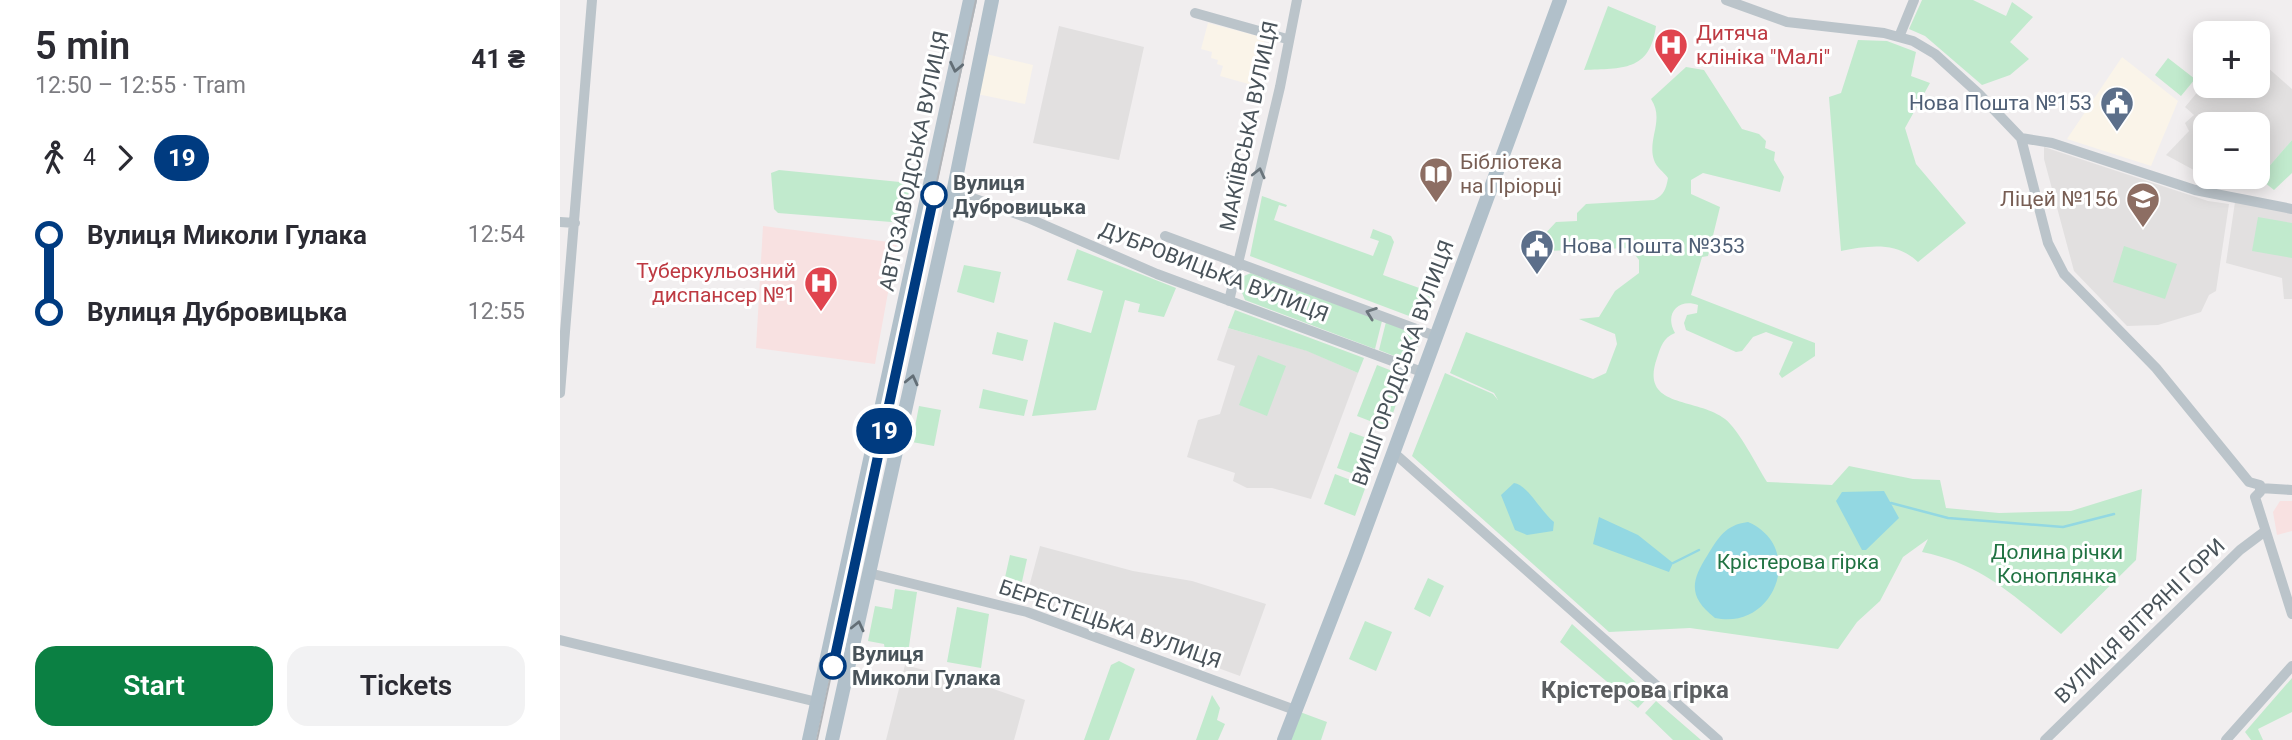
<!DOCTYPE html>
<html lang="en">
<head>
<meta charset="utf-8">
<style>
  :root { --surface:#fff; --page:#f2f2f3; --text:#2b2b33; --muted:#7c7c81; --accent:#0b8043 }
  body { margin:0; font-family:Roboto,sans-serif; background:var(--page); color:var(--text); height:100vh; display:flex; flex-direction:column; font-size:26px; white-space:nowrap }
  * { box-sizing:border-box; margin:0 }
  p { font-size:23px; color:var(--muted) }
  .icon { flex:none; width:38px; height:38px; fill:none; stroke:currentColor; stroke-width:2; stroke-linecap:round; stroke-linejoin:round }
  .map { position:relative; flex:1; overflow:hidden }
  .panel { display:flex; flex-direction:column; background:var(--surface); width:560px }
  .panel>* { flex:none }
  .badge { padding:0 14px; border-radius:23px; font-size:24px; line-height:46px }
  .tools { position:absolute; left:1633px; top:21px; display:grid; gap:14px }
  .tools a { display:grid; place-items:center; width:77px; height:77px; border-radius:14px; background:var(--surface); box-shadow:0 4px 18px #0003; font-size:35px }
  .map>.badge { position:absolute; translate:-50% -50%; box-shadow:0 0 0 4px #fff }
  .legs { display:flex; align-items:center; gap:10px; height:77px; padding:0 35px; font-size:23px }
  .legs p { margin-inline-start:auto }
  .headline { display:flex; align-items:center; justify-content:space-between; height:119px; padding:0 35px }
  h1 { font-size:38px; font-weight:600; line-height:52px }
  .cta { display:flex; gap:14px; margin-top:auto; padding:14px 35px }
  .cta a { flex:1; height:80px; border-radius:21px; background:var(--accent); color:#fff; font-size:28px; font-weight:600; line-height:80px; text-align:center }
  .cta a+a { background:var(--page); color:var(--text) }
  ul { padding:0 35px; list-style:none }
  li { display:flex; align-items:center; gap:24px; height:77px; font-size:26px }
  li i { display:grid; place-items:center; width:10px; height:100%; margin:0 9px; background:currentColor }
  li i::after { content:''; width:18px; height:18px; margin:-9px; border:5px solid; border-radius:50%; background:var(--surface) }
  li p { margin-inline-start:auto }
  li:first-child i { background:linear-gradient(#0000 50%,currentColor 0) }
  li:last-child i { background:linear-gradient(currentColor 50%,#0000 0) }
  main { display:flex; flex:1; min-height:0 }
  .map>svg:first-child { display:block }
  .commercial { fill:#faf4e9 }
  .education { fill:#e2e0e0; fill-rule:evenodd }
  .medical { fill:#f8e1e1 }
  .green { fill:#c1eacd }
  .water { fill:#93d8e2 }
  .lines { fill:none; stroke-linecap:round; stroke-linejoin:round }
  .stream { stroke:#93d8e2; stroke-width:2.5 }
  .minor { stroke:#bbc4ca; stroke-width:10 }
  .major { stroke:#b1c0ca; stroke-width:14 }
  .tram { stroke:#b1b4b8; stroke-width:2 }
  .oneway { stroke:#636e76 }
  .oneway2 { stroke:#6b757c }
  .line-1-casing { stroke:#fff; stroke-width:16 }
  .line-1 { stroke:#003b80; stroke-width:10 }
  .stop-1-dot { fill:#fff; stroke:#003b80; stroke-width:3.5 }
  .labels { text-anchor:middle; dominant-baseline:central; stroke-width:6; stroke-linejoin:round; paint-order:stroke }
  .health-label { font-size:21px; fill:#be3a42; stroke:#fff; text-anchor:start }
  .service-label { font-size:21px; fill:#4e5e75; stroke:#fff; text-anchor:end }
  .street-label { font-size:21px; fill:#49535a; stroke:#fff }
  .education-label { font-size:21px; fill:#785e54; stroke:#fff; text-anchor:start }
  .stop-label { font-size:21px; font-weight:bold; fill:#49535a; stroke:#fff; text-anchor:start }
  .park-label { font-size:21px; fill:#217343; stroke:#fff }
  .quarter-label { font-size:24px; font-weight:bold; fill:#5c5f62; stroke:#fff }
</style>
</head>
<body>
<main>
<section class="panel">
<div class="headline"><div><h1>5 min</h1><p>12:50 – 12:55 · Tram</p></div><b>41 ₴</b></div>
<div class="legs"><svg class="icon" aria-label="walk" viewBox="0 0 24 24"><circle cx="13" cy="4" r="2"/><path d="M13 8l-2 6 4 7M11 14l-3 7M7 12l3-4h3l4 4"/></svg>4<svg class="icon" aria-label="forward" viewBox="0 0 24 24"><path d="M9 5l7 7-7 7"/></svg><b class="badge" style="background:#003b80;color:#fff">19</b></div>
<ul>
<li><i style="color:#003b80"></i><b>Вулиця Миколи Гулака</b><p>12:54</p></li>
<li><i style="color:#003b80"></i><b>Вулиця Дубровицька</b><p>12:55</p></li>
</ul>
<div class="cta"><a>Start</a><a>Tickets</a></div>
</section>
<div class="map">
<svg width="1732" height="740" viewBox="0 0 1732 740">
  <rect width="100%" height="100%" fill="#f1eeef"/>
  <path class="commercial" d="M648,23l57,15 -13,47 -32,-9 3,-10 -6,-2 1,-4 -7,-2 1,-6 -11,-3z
    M426,54l47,11 -8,39 -48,-10z
    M1562,57l56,44 -27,65 -84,-27z"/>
  <path class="education" d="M499,26l85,21 -25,113 -86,-17z
    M1698,59l34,30v51l-33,38 -43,4 -50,-27 23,-24 -4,-8 9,-8 -9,-8 20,-24v3h53zM1645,124h53v53h-53z
    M1484,147l164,54 21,3 -13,87 -7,4 -8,17 -43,13 -31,1 -53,-55 -30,-112z
    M1675,202l57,11v86h-8l-2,-21 -56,-15z
    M668,328l80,23 50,22 -47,126 -39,-11h-25l-14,-7 2,-8 -48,-16 11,-37 22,-6 15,-48 -18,-6z
    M480,546l93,25 59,10 74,23 -26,72 -214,-78z
    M345,665l83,22 37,13 -11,40h-128z"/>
  <path class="medical" d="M203,226l134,17 -22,121 -119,-16z
    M1720,501h12v30l-15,4 -4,-23z"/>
  <path class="green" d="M1362,0h51l33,16 6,-14 21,15 -23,25 19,17 -19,16 -28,10 -57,-49 -16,-7z
    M1048,6l48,20c-6,46 -34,42 -72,44z
    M1298,40l29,1 29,11 -5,24 19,7 -25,45 11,36 50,59 -48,39c-22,-21 -50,-16 -77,-11l-12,-154 12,-4z
    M1608,58l27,21 -14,17 -26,-21z
    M1126,67l18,3 38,59 17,5 7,7 -1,7 10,4 -1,8 10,17 -4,15 -77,-19 -12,7v14l29,13 -12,49 -6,1 -11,38 124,48v13l-33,22 -3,-4 14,-32 -27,-10 -13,5 -11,14 -6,1 -50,-22 -2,-7 3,-8 10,-2 1,-8c-20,-7 -34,9 -23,28 -12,5 -14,13 -18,25 -18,51 39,39 68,61 14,11 32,47 42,63l65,3 17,-19 64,13 27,1 6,28 53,5 72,-2 71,-22 -6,71 -75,74c-48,-38 -76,-69 -139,-82l6,-13 -25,18 -23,44 -23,21 -19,27 -148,-21 -81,4 -197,-176 33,-83 48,21 5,6 -4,-7 -44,-20 16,-41 127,47 13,-6 11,-29 -2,-10 -36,-15 20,-2 16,-26 24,-18v-13l-9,-12 -84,3 -2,-16 12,-13 21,-1v-8l9,-9 68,-4c10,-5 12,-11 14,-22 -4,-6 -12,-11 -14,-18 -7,-21 11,-40 -3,-61z
    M1732,140v33l-18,17 -15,-12z
    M219,170l131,13 -6,40 -126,-10 -4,-4 -3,-36z
    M702,196l25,9 -1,2 -7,-2 -5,15 99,36 6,-15 -9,-3 3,-9 18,7 3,6 -11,33 53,19 -11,28 -175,-66z
    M1698,217l34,6v35l-40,-7z
    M1564,246l53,18 -12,35 -52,-17z
    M517,249l99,39 -12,29 -26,-5 2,-8 -15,-4 -29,110 -64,6 22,-94 37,11 12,-42 -36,-11z
    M404,265l37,7 -7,31 -37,-11z
    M691,273l131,48 -7,28 -130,-49 -5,-12 4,-12z
    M675,310l129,48 -6,15 -51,-22 -79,-23z
    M826,322l35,15 -9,23 -5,1 -28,-11z
    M437,332l31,8 -5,21 -31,-7z
    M698,355l28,11 -19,50 -28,-11z
    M817,365l23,9 4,7 -16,47 -31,-12z
    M423,389l45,11 -4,16 -45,-8z
    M359,406l22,4 -7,36 -22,-4z
    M790,432l31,11 -13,36 -31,-11z
    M775,474l31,12 -11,30 -31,-12z
    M450,555l17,4 -8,36 -17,-4z
    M868,578l16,8 -14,31 -16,-8z
    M335,589l22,3 -9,61 -23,-3 -1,-6 -16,-3 7,-35 17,3z
    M397,607l32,7 -8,54 -34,-6z
    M805,621l27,11 -16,39 -27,-12z
    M1012,624l78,71 -12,13 -78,-66z
    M559,661l16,8 -26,71h-25l27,-75z
    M1732,678v34l-34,17 5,11h-12l-6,-8z
    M652,695l8,13 -3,12 8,4 -7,16h-22z
    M1096,701l45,39h-28l-28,-27z
    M740,712l27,10 -6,18h-32z"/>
  <path class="water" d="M954,483c14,2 27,29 40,39l-1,9 -26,4 -12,-5 -14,-35z
    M1324,491l15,27 -33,32h-4l-26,-49 6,-9z
    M1039,517l39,18 35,28 -4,9 -76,-28z
    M1188,522c58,25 27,109 -33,96 -27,-21 -24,-37 -8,-62 12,-19 18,-31 41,-34z"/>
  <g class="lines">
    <path class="stream" d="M1331,503l57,15 115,9 51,-13
      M1113,563l26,-13"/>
    <path class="minor" d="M1166,0l61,22 97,11 29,8 22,13 44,40 42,44 27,105 16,31 92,94 93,114 11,3v7l-5,5 37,117
      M635,13l92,26
      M1339,37l15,-37
      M1461,138l31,5 143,47 97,19
      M393,191l75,27 129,56 265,98
      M0,222l15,1
      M605,236l270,100
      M669,301l51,-214 17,-87
      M0,393l32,-393
      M833,452l325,288
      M1700,488l32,2
      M309,573l158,39 268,98
      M0,640l257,62
      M1485,740l195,-190 24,-18
      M1666,740l66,-74"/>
    <path class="major" d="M249,740l161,-740
      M272,740l118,-532 42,-208
      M724,740l71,-183 205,-557"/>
    <path class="tram" d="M257,740l159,-740"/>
  </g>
  <defs><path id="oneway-chevron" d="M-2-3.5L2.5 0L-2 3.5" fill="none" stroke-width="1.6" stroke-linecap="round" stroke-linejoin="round" transform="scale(1.75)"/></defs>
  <g class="oneway">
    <use href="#oneway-chevron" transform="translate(396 67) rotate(102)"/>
    <use href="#oneway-chevron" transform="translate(352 380) rotate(-77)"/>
    <use href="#oneway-chevron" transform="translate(298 626) rotate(-77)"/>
  </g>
  <g class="oneway2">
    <use href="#oneway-chevron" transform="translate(699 173) rotate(-77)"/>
    <use href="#oneway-chevron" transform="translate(811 313) rotate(-160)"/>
  </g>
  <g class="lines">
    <g class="line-1-casing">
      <path id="line-1" d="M273,666l101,-471"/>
    </g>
    <use href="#line-1" class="line-1"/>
  </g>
  <defs>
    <g id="hospital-pin" transform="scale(1.75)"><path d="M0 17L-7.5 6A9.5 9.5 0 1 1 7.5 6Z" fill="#e0444e" stroke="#fff"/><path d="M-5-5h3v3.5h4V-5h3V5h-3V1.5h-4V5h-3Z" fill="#fff"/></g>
    <g id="civic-pin" transform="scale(1.75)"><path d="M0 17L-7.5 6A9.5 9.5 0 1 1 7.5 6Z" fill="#5c6f8a" stroke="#fff"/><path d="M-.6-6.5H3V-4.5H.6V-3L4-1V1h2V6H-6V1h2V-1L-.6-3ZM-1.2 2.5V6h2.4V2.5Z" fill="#fff"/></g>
    <g id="library-pin" transform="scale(1.75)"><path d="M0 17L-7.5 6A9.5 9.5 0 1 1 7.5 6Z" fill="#8d6e63" stroke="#fff"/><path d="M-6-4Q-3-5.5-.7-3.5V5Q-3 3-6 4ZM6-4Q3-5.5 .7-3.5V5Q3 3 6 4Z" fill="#fff"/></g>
    <g id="school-pin" transform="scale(1.75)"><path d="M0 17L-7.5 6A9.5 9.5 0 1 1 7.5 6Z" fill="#8d6e63" stroke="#fff"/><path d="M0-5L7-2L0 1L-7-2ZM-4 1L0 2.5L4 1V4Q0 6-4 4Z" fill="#fff"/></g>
  </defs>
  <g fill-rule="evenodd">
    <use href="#hospital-pin" x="1111" y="45"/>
    <use href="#civic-pin" x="1557" y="103"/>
    <use href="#library-pin" x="876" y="174"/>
    <use href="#school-pin" x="1583" y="199"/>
    <use href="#civic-pin" x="977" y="246"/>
    <use href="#hospital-pin" x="261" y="283"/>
  </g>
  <g class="stop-1-dot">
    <circle cx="374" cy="195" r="12"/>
    <circle cx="273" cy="666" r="12"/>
  </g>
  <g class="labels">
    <g class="health-label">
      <text x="1136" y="33">Дитяча<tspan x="1136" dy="24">клініка "Малі"</tspan></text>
      <text x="236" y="271" text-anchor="end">Туберкульозний<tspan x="236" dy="24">диспансер №1</tspan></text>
    </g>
    <g class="service-label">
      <text x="1532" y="103">Нова Пошта №153</text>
      <text x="1002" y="246" text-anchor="start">Нова Пошта №353</text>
    </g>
    <g class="street-label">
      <text transform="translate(689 126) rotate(-78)">МАКІЇВСЬКА ВУЛИЦЯ</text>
      <text transform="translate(354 161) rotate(-78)">АВТОЗАВОДСЬКА ВУЛИЦЯ</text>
      <text transform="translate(654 272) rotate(21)">ДУБРОВИЦЬКА ВУЛИЦЯ</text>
      <text transform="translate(843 363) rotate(-70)">ВИШГОРОДСЬКА ВУЛИЦЯ</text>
      <text transform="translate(1580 621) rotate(-44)">ВУЛИЦЯ ВІТРЯНІ ГОРИ</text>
      <text transform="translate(550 624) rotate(19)">БЕРЕСТЕЦЬКА ВУЛИЦЯ</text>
    </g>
    <g class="education-label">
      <text x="900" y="162">Бібліотека<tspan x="900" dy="24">на Пріорці</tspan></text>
      <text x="1558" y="199" text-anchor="end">Ліцей №156</text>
    </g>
    <g class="stop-label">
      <text x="393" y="183">Вулиця<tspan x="393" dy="24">Дубровицька</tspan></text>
      <text x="292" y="654">Вулиця<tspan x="292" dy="24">Миколи Гулака</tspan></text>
    </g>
    <g class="park-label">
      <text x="1497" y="552">Долина річки<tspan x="1497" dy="24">Коноплянка</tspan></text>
      <text x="1238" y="562">Крістерова гірка</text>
    </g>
    <g class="quarter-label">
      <text x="1075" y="690">Крістерова гірка</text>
    </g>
  </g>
</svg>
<div class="tools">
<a>+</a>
<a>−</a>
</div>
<b class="badge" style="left:324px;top:431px;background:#003b80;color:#fff">19</b>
</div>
</main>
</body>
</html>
